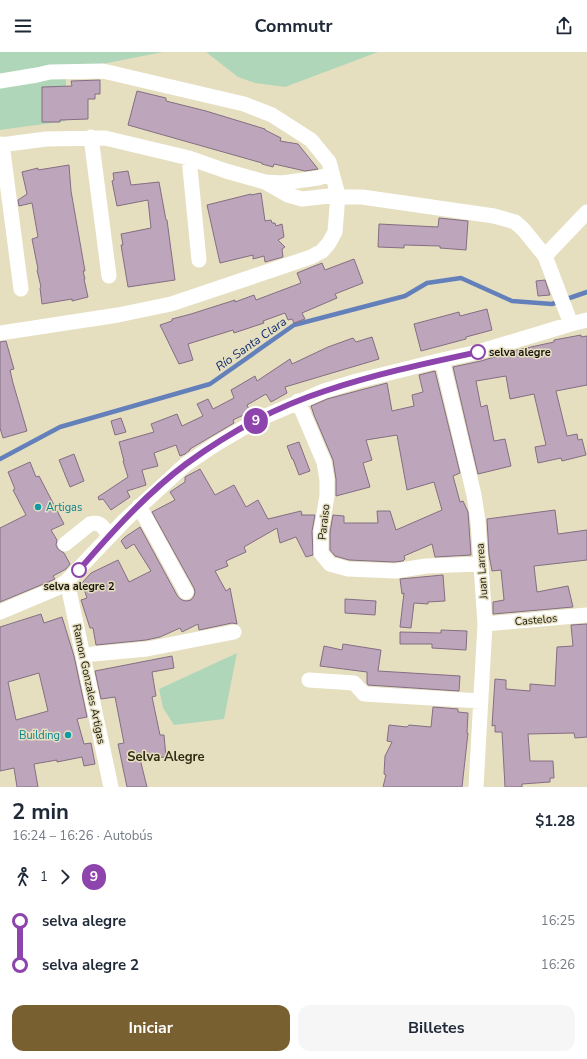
<!DOCTYPE html>
<html lang="es">
<head>
<meta charset="utf-8">
<style>
  :root { --surface:#fff; --page:#f6f6f7; --text:#1f2937; --muted:#747a83; --accent:#786031 }
  body { margin:0; font-family:"Nunito Sans",sans-serif; background:var(--page); color:var(--text); height:100vh; display:flex; flex-direction:column; font-size:15px; white-space:nowrap }
  * { box-sizing:border-box; margin:0 }
  p { font-size:13px; color:var(--muted) }
  .icon { flex:none; width:22px; height:22px; fill:none; stroke:currentColor; stroke-width:2; stroke-linecap:round; stroke-linejoin:round }
  .map { position:relative; height:735px; overflow:hidden }
  .details { display:flex; flex-direction:column; background:var(--surface); flex:1 }
  .details>* { flex:none }
  .badge { padding:0 8px; border-radius:13px; font-size:14px; line-height:26px }
  .map>.badge { position:absolute; translate:-50% -50%; box-shadow:0 0 0 2px #fff }
  .legs { display:flex; align-items:center; gap:6px; height:44px; padding:0 12px; font-size:13px }
  .legs p { margin-inline-start:auto }
  .summary { display:flex; align-items:center; justify-content:space-between; height:68px; padding:0 12px }
  h1 { font-size:22px; font-weight:700; line-height:30px }
  .primary-button { display:flex; gap:8px; margin-top:auto; padding:8px 12px }
  .primary-button a { flex:1; height:46px; border-radius:12px; background:var(--accent); color:#fff; font-size:16px; font-weight:700; line-height:46px; text-align:center }
  .primary-button a+a { background:var(--page); color:var(--text) }
  ul { padding:0 12px; list-style:none }
  li { display:flex; align-items:center; gap:14px; height:44px; font-size:15px }
  li i { display:grid; place-items:center; width:6px; height:100%; margin:0 5px; background:currentColor }
  li i::after { content:''; width:10px; height:10px; margin:-5px; border:3px solid; border-radius:50%; background:var(--surface) }
  li p { margin-inline-start:auto }
  li:first-child i { background:linear-gradient(#0000 50%,currentColor 0) }
  li:last-child i { background:linear-gradient(currentColor 50%,#0000 0) }
  header { display:flex; justify-content:space-between; align-items:center; height:52px; padding:0 12px; background:var(--surface); font-size:18px; font-weight:700 }
  .map>svg:first-child { display:block }
  .green { fill:#b0d6b9 }
  .lines { fill:none; stroke-linecap:round; stroke-linejoin:round }
  .stream { stroke:#6480ba; stroke-width:4.5 }
  .building { fill:#bda5bb; stroke:#846e82; fill-rule:evenodd }
  .minor { stroke:#fff; stroke-width:15 }
  .line-1-casing { stroke:#fff; stroke-width:9 }
  .line-1 { stroke:#8e44ad; stroke-width:6 }
  .stop-1-dot { fill:#fff; stroke:#8e44ad; stroke-width:2 }
  .culture-dot { fill:#0f9aa8; stroke:#e5dfc0; stroke-width:1.5 }
  .labels { text-anchor:middle; dominant-baseline:central; stroke-width:3; stroke-linejoin:round; paint-order:stroke }
  .stop-label { font-size:11px; font-weight:bold; fill:#18150a; stroke:#e5dfc0; text-anchor:start }
  .culture-label { font-size:11px; fill:#0d838f; stroke:#e5dfc0; text-anchor:start }
  .street-label { font-size:11px; fill:#18150a; stroke:#e5dfc0 }
  .water-label { font-size:12px; font-style:italic; fill:#0e2a6f; stroke:#e5dfc0 }
  .quarter-label { font-size:13px; font-weight:bold; fill:#302b11; stroke:#e5dfc0 }
</style>
</head>
<body>
<header><svg class="icon" aria-label="menu" viewBox="0 0 24 24"><path d="M4 6h16M4 12h16M4 18h16"/></svg>Commutr<svg class="icon" aria-label="share" viewBox="0 0 24 24"><path d="M12 15V3M7 8l5-5 5 5M5 13v7h14v-7"/></svg></header>
<div class="map">
<svg width="587" height="735" viewBox="0 0 587 735">
  <rect width="100%" height="100%" fill="#e5dfc0"/>
  <path class="green" d="M0,0h163l-86,17 -11,6v46l-66,9z
    M206,0h172l-93,35 -30,-4 -17,-6z
    M237,601l-13,66 -50,6 -11,-17 -4,-19z"/>
  <g class="lines">
    <path class="stream" d="M0,407l60,-32 150,-43 84,-59 111,-29 22,-13 34,-5 51,23 40,3 35,-12"/>
  </g>
  <path class="building" d="M100,28v14h-5v5h-7v20l-28,1v2h-18v-35l30,-1 -1,-5z
    M137,39l29,7v3l40,10 59,18v1l16,8 -1,3 18,3 20,25 -13,2 -31,-7 -1,3 -11,-3v-1l-134,-38z
    M69,113l2,26 14,80h-2l2,8h-1l4,18 -16,4v-2l-30,5 -2,-16 1,-1 -4,-17 1,-1 -6,-30 6,-2 -6,-34 -13,3 -1,-6 9,-6 -5,-22 16,-4v2z
    M128,119l3,14 28,-3 7,38h1l8,60 -47,7 -7,-42h2l-2,-11 30,-6 -3,-28 -31,6 -5,-25 2,-1 -1,-7z
    M261,141l4,28 6,-1 1,3h3l1,3 6,-2 2,13 -6,3 7,7 -3,2 1,8 -18,5 -1,-6 -11,3v-4l-33,8 -13,-58 44,-11v1z
    M439,166l29,3 -2,29 -26,-2v-2l-36,-1v3l-26,-1 1,-23 59,3z
    M354,207l9,24 -28,11 2,4 -35,15 3,6 -11,4 -2,-4 -4,1 -3,-7 -22,8 1,2 -30,10 -1,-3 -45,14 5,16 -14,4 -19,-39 12,-4v-2l19,-5 44,-14v2l19,-7 2,5 45,-17 -4,-10 25,-10 3,7z
    M545,228l5,15 -12,1 -2,-15z
    M487,257l5,21 -26,7v2l-45,12 -7,-27 45,-12 1,4z
    M581,283v2l6,-1v49l-31,6 11,45 10,-2 1,6 4,-1 4,16 -24,6 -1,-3 -23,5 -3,-16 11,-2 -12,-51 -24,5 -4,-23 -30,5 5,26 6,-2 7,36 11,-2 6,27 -33,8 -25,-107 28,-6 36,-11 37,-8v-2z
    M372,285l7,22 -94,28 2,6 -16,9 -5,-8 -19,11 3,7 -17,8 1,3 -44,26v1l-5,4 -5,2 -4,-11 -22,8 4,13 -16,4 4,15 -19,6 3,6 -19,13 -8,-11 -4,1 -1,-3 30,-20 -5,-16h1l-5,-19 35,-10 -3,-8 26,-10 5,12 21,-10 -6,-12 11,-5 5,10 21,-11 -3,-8 24,-14 2,5 33,-22 2,5 36,-17 25,-9 3,4z
    M6,289l8,28 -4,1 3,13 14,48 -24,7 -3,-10v-86z
    M435,319l25,102 -7,3 7,26 3,-1 5,11 3,43 -36,2 -3,-13 -28,12 1,3 -2,2 -9,1 -45,-2 -14,-4 -5,-6v-18l3,-17 11,1v7h34l-1,-12h13l6,19 46,-20 -8,-28 -27,8 -10,-55 -31,5 6,20 -9,3 7,24 -34,9v-17l-3,-19 -19,-45 -3,-9 16,-7 60,-16 5,28 22,-5 -2,-11 11,-3 -4,-17z
    M121,366l5,14 -11,3 -4,-14z
    M299,390l11,29 -11,4 -6,-16h-1l-5,-13z
    M74,402l10,27 -14,6 -11,-27z
    M30,410l6,15 3,-1 25,48 -13,6 6,10 -1,5 2,4 6,4 6,11 -4,5 -13,7 2,3 -2,1 -53,22v-74l26,-13 -13,-25 2,-1 -7,-17z
    M200,417l15,26 19,-10 12,22 12,-7 10,19 33,-8 1,3 -1,1h14l-3,16 1,24 -7,2 -10,-20 -16,6 -3,-15 -33,19 2,5 -20,9 2,5 -13,5 11,20 4,-3 7,36 -5,-1 -33,7 -1,-6 -16,8 -2,-4 -20,9 -14,3 -50,5 -3,-17h-3l-9,-28 6,-2 -5,-15 9,-10 27,-13 11,22 22,-11 -17,-27 -8,5 -5,-8 4,-4 15,-10 38,70 4,3 4,1 5,-1 3,-4 1,-4 -1,-4 -42,-76 23,-12 -5,-8 15,-10v-5z
    M555,458l3,24 29,-4v30l-53,6 3,26 31,-6 5,21 -80,7v-12l11,-2 -3,-30 -9,1 -3,-16 -2,-36z
    M443,523l2,26 -17,1v2l-14,-1 -3,25 -11,-1 4,-34 -2,1 -2,-15z
    M345,547l31,2 -1,14 -30,-2z
    M41,562l3,9 18,-6 12,39 13,61 -10,2 7,25 7,-1 4,21 -11,2 -2,-9 -25,5v-2l-23,4 4,23h-21l-3,-19 -14,3v-144zM39,621l9,38 -32,9 -8,-38z
    M587,572v113l-12,1 -1,-5 -46,1 2,27h23l1,17h-4v4l-28,2v3h-17l-3,-55h-7v-7l-3,1 3,-47 11,1v9l24,2v-7l25,2 2,-39 16,-1 -2,-21z
    M441,578l26,1 -1,19 -34,-2v-4h-32v-12l41,1z
    M343,592l38,6 -3,21 82,5 -1,15 -91,-6 -1,-2v-11l-47,-6 4,-20 18,4z
    M172,604l2,12 -22,4 4,24 -4,1 8,38h4l2,22 -26,2 7,28h-20l-9,-43 6,-1 -9,-46 -14,2 -6,-28z
    M433,655l25,2v3l10,1 -1,20h1l-6,54h-79l3,-12 -2,-1 1,-18 7,-14 -5,-1 2,-16 18,2 2,-2 22,2z"/>
  <g class="lines">
    <path class="minor" d="M0,29l37,-6 13,-3 53,-1 141,33 28,11 39,25 18,22 9,33 -3,37 -6,11 -7,8 -11,6 -140,47 -53,11 -118,18
      M91,85l18,139
      M2,92l19,145
      M0,93l46,-6 59,-1 84,20 37,13 39,11 17,1 36,-5 14,-4
      M189,106l10,102
      M265,130l23,13 14,4 36,-4 6,2h18l132,19 21,6 8,7 22,27 26,68
      M545,204l42,-44
      M442,308l32,135 4,26 7,103 -9,163
      M298,349l26,61 3,18v16l-6,35v22l9,11 18,5 47,2 31,-5 55,-2
      M139,454l47,86
      M65,492l25,-20c11,-3 14,4 19,12
      M67,529l44,206
      M0,560l57,-24 10,-7 58,-61 61,-56 30,-20 41,-24 67,-29 33,-10 85,-21 36,-8 93,-28 16,-4
      M485,572l102,-9
      M93,602l54,-5 87,-17
      M309,628l45,3 10,11 117,7"/>
  </g>
  <g class="lines">
    <g class="line-1-casing">
      <path id="line-1" d="M79,518c32,-37 68,-77 107,-106 42,-31 90,-57 139,-73 50,-17 102,-28 153,-39"/>
    </g>
    <use href="#line-1" class="line-1"/>
  </g>
  <g class="stop-1-dot">
    <circle cx="478" cy="300" r="7"/>
    <circle cx="79" cy="518" r="7"/>
  </g>
  <g class="culture-dot">
    <circle cx="38" cy="455" r="4"/>
    <circle cx="68" cy="683" r="4"/>
  </g>
  <g class="labels">
    <g class="stop-label">
      <text x="489" y="300">selva alegre</text>
      <text x="79" y="534" text-anchor="middle">selva alegre 2</text>
    </g>
    <g class="culture-label">
      <text x="46" y="455">Artigas</text>
      <text x="60" y="683" text-anchor="end">Building</text>
    </g>
    <g class="street-label">
      <text transform="translate(324 470) rotate(-84)">Paraiso</text>
      <text transform="translate(482 519) rotate(-94)">Juan Larrea</text>
      <text transform="translate(536 568) rotate(-5)">Castelos</text>
      <text transform="translate(89 632) rotate(78)">Ramon Gonzales Artigas</text>
    </g>
    <g class="water-label">
      <text transform="translate(251 292) rotate(-35)">Río Santa Clara</text>
    </g>
    <g class="quarter-label">
      <text x="166" y="705">Selva Alegre</text>
    </g>
  </g>
</svg>
<b class="badge" style="left:256px;top:369px;background:#8e44ad;color:#fff">9</b>
</div>
<section class="details">
<div class="summary"><div><h1>2 min</h1><p>16:24 – 16:26 · Autobús</p></div><b>$1.28</b></div>
<div class="legs"><svg class="icon" aria-label="walk" viewBox="0 0 24 24"><circle cx="13" cy="4" r="2"/><path d="M13 8l-2 6 4 7M11 14l-3 7M7 12l3-4h3l4 4"/></svg>1<svg class="icon" aria-label="forward" viewBox="0 0 24 24"><path d="M9 5l7 7-7 7"/></svg><b class="badge" style="background:#8e44ad;color:#fff">9</b></div>
<ul>
<li><i style="color:#8e44ad"></i><b>selva alegre</b><p>16:25</p></li>
<li><i style="color:#8e44ad"></i><b>selva alegre 2</b><p>16:26</p></li>
</ul>
<div class="primary-button"><a>Iniciar</a><a>Billetes</a></div>
</section>
</body>
</html>
